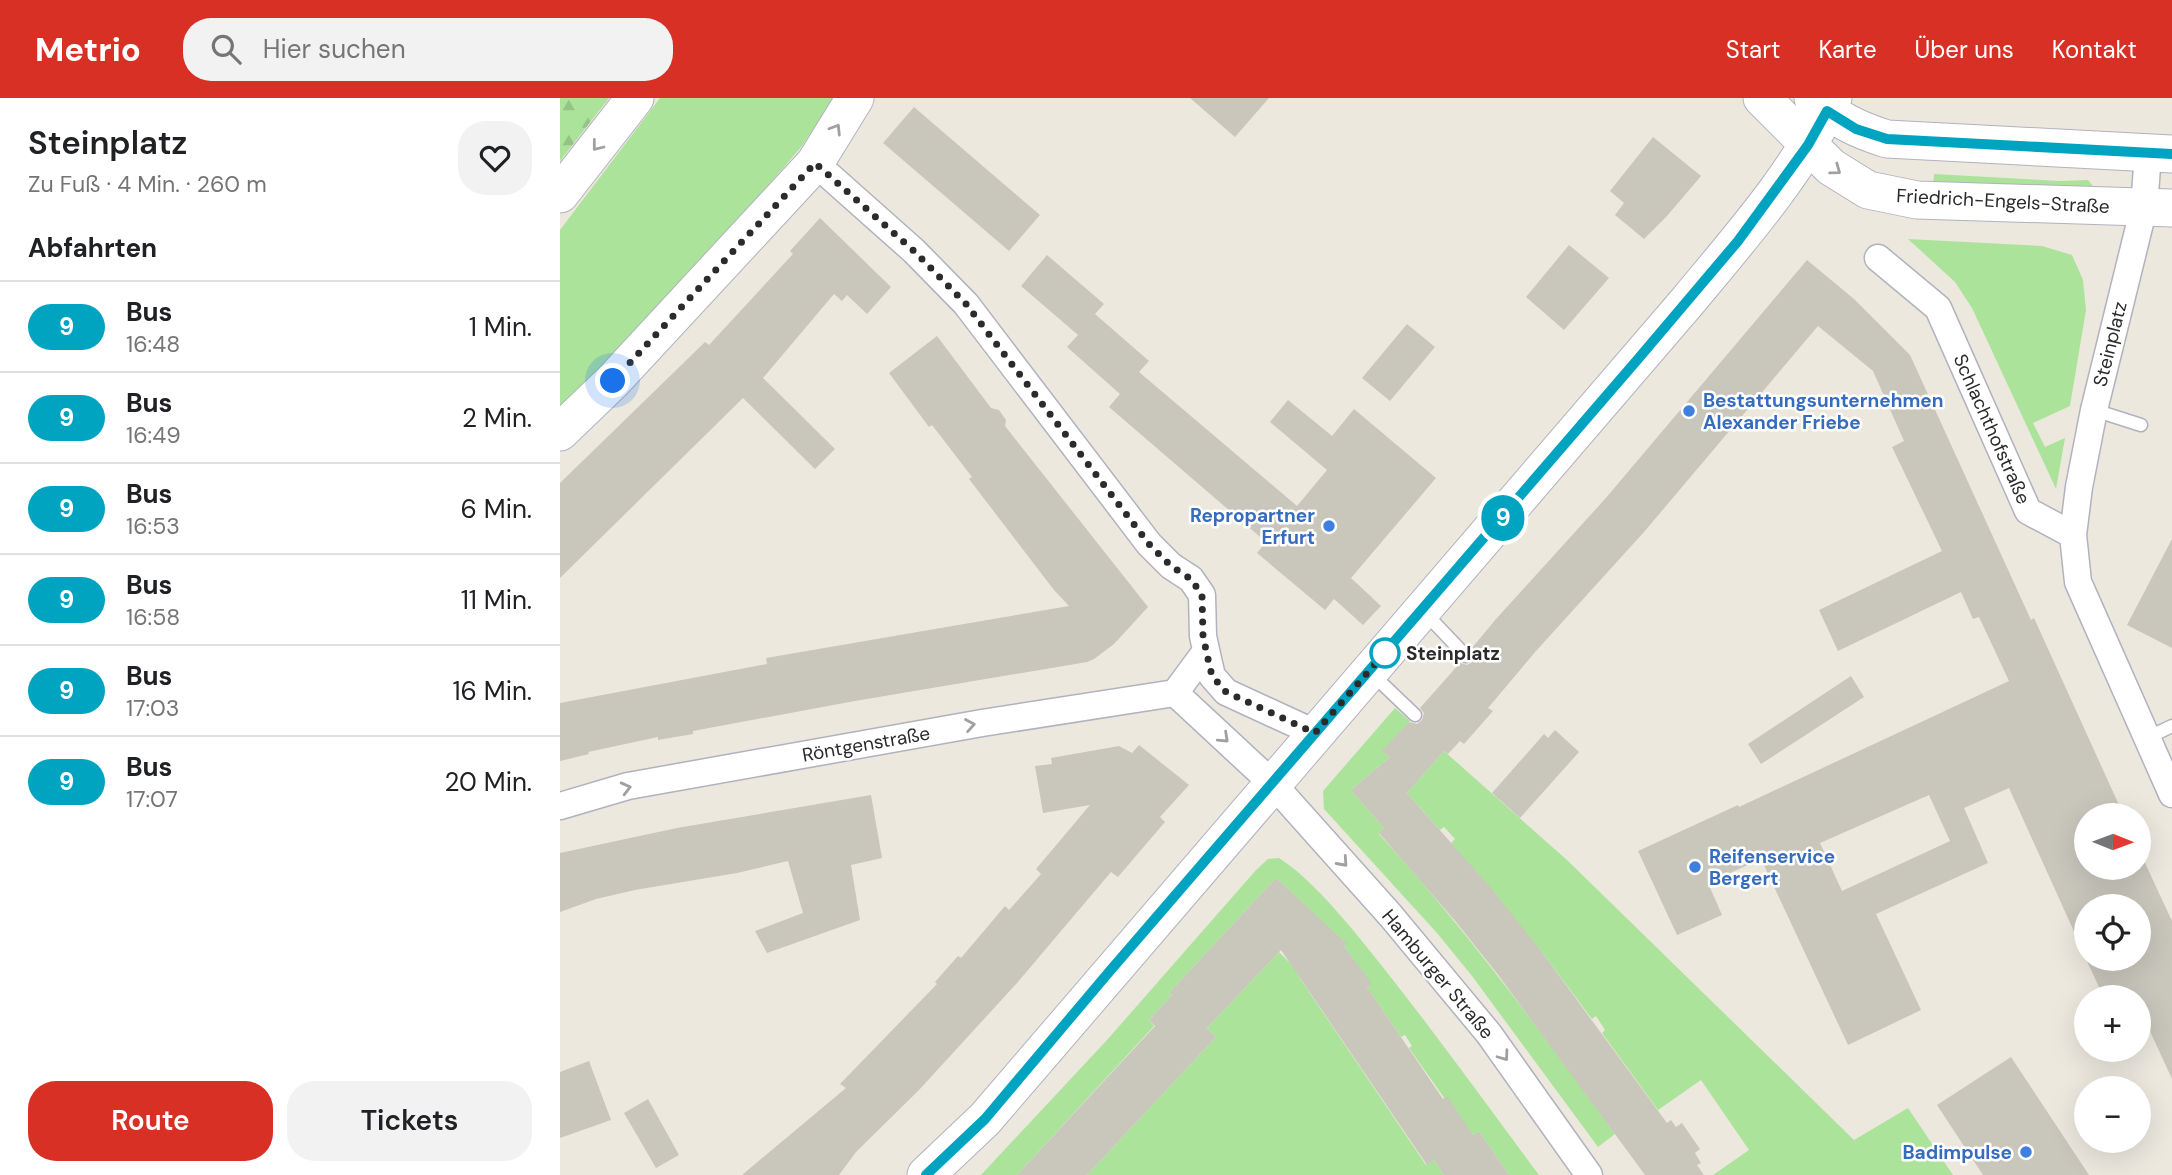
<!DOCTYPE html>
<html lang="de">
<head>
<meta charset="utf-8">
<style>
  :root { --surface:#fff; --page:#f2f2f2; --text:#202124; --muted:#757577; --line:#e0e0e0; --accent:#d93025 }
  body { margin:0; font-family:"DM Sans",sans-serif; background:var(--page); color:var(--text); height:100vh; display:flex; flex-direction:column; font-size:26px; white-space:nowrap }
  * { box-sizing:border-box; margin:0 }
  p { font-size:23px; color:var(--muted) }
  .icon { flex:none; width:38px; height:38px; fill:none; stroke:currentColor; stroke-width:2; stroke-linecap:round; stroke-linejoin:round }
  .map { position:relative; flex:1; overflow:hidden }
  .sheet { display:flex; flex-direction:column; background:var(--surface); width:560px }
  .sheet>* { flex:none }
  .badge { padding:0 14px; border-radius:23px; font-size:24px; line-height:46px }
  .needle { width:46px; rotate:91deg }
  .tools { position:absolute; left:1514px; top:705px; display:grid; gap:14px }
  .tools a { display:grid; place-items:center; width:77px; height:77px; border-radius:50%; background:var(--surface); box-shadow:0 7px 28px #0002; font-size:35px }
  .you { position:absolute; width:35px; height:35px; margin:-18px; border:5px solid #fff; border-radius:50%; background:#1a73e8; box-shadow:0 0 0 10px #1a73e833 }
  .map>.badge { position:absolute; translate:-50% -50%; box-shadow:0 0 0 4px #fff }
  h2 { padding:0 28px; font-size:26px; line-height:63px }
  .round { display:grid; place-items:center; flex:none; width:74px; height:74px; border-radius:28px; background:var(--page) }
  .headline { display:flex; align-items:center; justify-content:space-between; height:119px; padding:0 28px }
  h1 { font-size:33px; font-weight:600; line-height:52px }
  .button { display:flex; gap:14px; margin-top:auto; padding:14px 28px }
  .button a { flex:1; height:80px; border-radius:28px; background:var(--accent); color:#fff; font-size:28px; font-weight:600; line-height:80px; text-align:center }
  .button a+a { background:var(--page); color:var(--text) }
  ul { padding:0; list-style:none }
  li { display:flex; align-items:center; gap:21px; height:91px; padding:0 28px; border-top:2px solid var(--line) }
  li div { flex:1 }
  li b { display:block; font-size:26px }
  li em { font-style:normal }
  li .badge { min-width:77px; font-weight:700; text-align:center }
  header { display:flex; align-items:center; gap:42px; box-sizing:border-box; height:98px; padding:0 35px; background:var(--accent); color:#fff }
  header strong { font-size:33px }
  nav { display:flex; gap:38px; margin-inline-start:auto; font-size:24px }
  .search { width:490px; height:63px; background:var(--page); display:flex; align-items:center; gap:18px; box-sizing:border-box; padding:0 24px; border-radius:28px; color:var(--muted); font-size:26px }
  main { display:flex; flex:1; min-height:0 }
  .map>svg:first-child { display:block }
  .grass { fill:#abe39b }
  .forest { fill:url(#forest-firs) }
  .building { fill:#c9c6bc; fill-rule:evenodd }
  .lines { fill:none; stroke-linecap:round; stroke-linejoin:round }
  .lane-casing { stroke:#b1b2bf; stroke-width:15 }
  .street-casing { stroke:#b1b2bf; stroke-width:29 }
  .secondary-casing { stroke:#b1b2bf; stroke-width:39 }
  .lane { stroke:#fff; stroke-width:12 }
  .street { stroke:#fff; stroke-width:26 }
  .secondary { stroke:#fff; stroke-width:37 }
  .oneway { stroke:#a0a0a0 }
  .line-casing { stroke:#fff; stroke-width:16 }
  .line { stroke:#00a4c0; stroke-width:10 }
  .walk { stroke:#2b2b2b; stroke-width:7; stroke-dasharray:0 12.6 }
  .shop-dot { fill:#3f7fe0; stroke:#fff; stroke-width:2.5 }
  .stop-dot { fill:#fff; stroke:#00a4c0; stroke-width:3.5 }
  .labels { text-anchor:middle; dominant-baseline:central; stroke-width:5; stroke-linejoin:round; paint-order:stroke }
  .street-label { font-size:19px; fill:#2b2b2b; stroke:#fff }
  .shop-label { font-size:19px; font-weight:bold; fill:#366cbe; stroke:#fff; text-anchor:start }
  .stop-label { font-size:19px; font-weight:bold; fill:#2b2b2b; stroke:#fff; text-anchor:start }
</style>
</head>
<body>
<header>
<strong>Metrio</strong>
<div class="search"><svg class="icon" aria-label="search" viewBox="0 0 24 24"><circle cx="10" cy="10" r="6"/><path d="M15 15l6 6"/></svg>Hier suchen</div>
<nav><a>Start</a><a>Karte</a><a>Über uns</a><a>Kontakt</a></nav>
</header>
<main>
<section class="sheet">
<div class="headline"><div><h1>Steinplatz</h1><p>Zu Fuß · 4 Min. · 260 m</p></div><a class="round"><svg class="icon" aria-label="heart" viewBox="0 0 24 24"><path d="M12 20l-8-8c-3-5 5-10 8-4 3-6 11-1 8 4z"/></svg></a></div>
<h2>Abfahrten</h2>
<ul>
<li><span class="badge" style="background:#00a4c0;color:#fff">9</span><div><b>Bus</b><p>16:48</p></div><em>1 Min.</em></li>
<li><span class="badge" style="background:#00a4c0;color:#fff">9</span><div><b>Bus</b><p>16:49</p></div><em>2 Min.</em></li>
<li><span class="badge" style="background:#00a4c0;color:#fff">9</span><div><b>Bus</b><p>16:53</p></div><em>6 Min.</em></li>
<li><span class="badge" style="background:#00a4c0;color:#fff">9</span><div><b>Bus</b><p>16:58</p></div><em>11 Min.</em></li>
<li><span class="badge" style="background:#00a4c0;color:#fff">9</span><div><b>Bus</b><p>17:03</p></div><em>16 Min.</em></li>
<li><span class="badge" style="background:#00a4c0;color:#fff">9</span><div><b>Bus</b><p>17:07</p></div><em>20 Min.</em></li>
</ul>
<div class="button"><a>Route</a><a>Tickets</a></div>
</section>
<div class="map">
<svg width="1612" height="1077" viewBox="0 0 1612 1077">
  <defs>
    <pattern id="forest-firs" width="22" height="20" patternUnits="userSpaceOnUse" patternTransform="scale(1.75)"><rect width="22" height="20" fill="#abe39b"/><path d="M5 1l3.5 6h-7zM16 11l3.5 6h-7z" fill="#93c386"/></pattern>
  </defs>
  <rect width="100%" height="100%" fill="#ede8de"/>
  <path class="grass" d="M100,0h174l-32,48 -70,82 -106,120 -66,62v-180z
    M1374,76l126,7 28,-1 5,6 -3,5 -157,-4z
    M1348,141l134,7 30,9 11,25 3,30 -16,96 -37,17 12,24 20,-9 -9,51 -84,-181 -17,-26z
    M835,610l15,13 -27,30 7,6 -39,33 33,38 -5,6c86,94 161,196 236,300l-17,13 -126,-171 -35,-43 -113,-124 -1,-18z
    M884,653l123,109 287,280 54,-32 45,67h-240l36,-25 -48,-70 -43,30 -56,-77 3,-3 -9,-14 -4,3 -48,-64 -93,-112 4,-4 -11,-12 -4,3 -33,-37z
    M719,760c36,23 76,74 103,108 54,68 105,139 157,209h-30l-30,-44 -8,5 -62,-88 3,-2 -7,-11 -4,2 -34,-50 4,-3 -27,-38 2,-2 -70,-66 -107,115 3,2 -23,25 5,6 -137,149h-36l126,-135 149,-170 12,-11z
    M719,854l23,23 -3,2 127,188 8,-5 10,15h-357l129,-138 -9,-9z"/>
  <path class="forest" d="M0,0h49l-49,63z"/>
  <path class="building" d="M630,0h79l-34,39z
    M354,9l126,108 -31,36 -126,-108z
    M1093,39l48,39 -34,40 -23,23 -29,-24 9,-12 -14,-12z
    M260,120l71,69 -24,27 -20,-19 -5,6 -8,-7 -71,84 72,71 -20,20 -72,-71 -183,180v-95l145,-141 4,3 84,-91 -3,-3z
    M1009,147l40,33 -45,52 -38,-33z
    M487,157l57,49 -9,10 54,47 -10,11 158,134 30,-36 -57,-48 18,-22 44,36 22,-27 82,69 -85,100 30,28 -18,19 -29,-26 -9,11 -68,-57 9,-11 -157,-135 11,-13 -53,-47 11,-12 -57,-49z
    M1247,162l47,39 56,56 121,265 3,-2 90,198h-38v52h52v-20l34,73v158l-24,-52 -10,5v-34h-34l-18,-39h52v-53h-52v52l-77,-170 -45,20 24,55 -112,51 45,96 -73,35 -87,-186 -53,24 14,32 -45,20 -39,-84 100,-46 1,2 270,-126 -30,-64 -6,2 -12,-27 -123,59 -19,-41 123,-59 -50,-104 12,-6 -31,-70 -55,-45 -174,206 -108,119 -48,57 5,3 -29,33 -4,-3 -12,13 -4,-3 -37,42 84,95 53,67 123,168 4,-3 5,7 6,-4 18,26 -5,4 6,10 -4,2 7,10h-59l-146,-199 -43,-54 -77,-89 5,-5 -33,-38 39,-33 -8,-6 27,-29 8,2 5,-4 2,-7 -4,-5 40,-45 7,2 5,-3 3,-7 -4,-6 25,-30 109,-120zM1369,697l21,46 -108,50 -22,-48z
    M847,226l28,23 -45,54 -28,-23z
    M377,238l54,72 8,2 7,10 -1,6 143,181 -34,37 -20,15 -7,3 -232,39 -162,30v3l-35,6v-3l-70,15 1,2 -29,7v-58l207,-39 -1,-6 303,-52 -15,-16 -85,-111 3,-2 -40,-52 -3,2 -40,-54z
    M1612,441v109l-45,-23z
    M1291,578l13,21 -103,67 -13,-20z
    M995,632l24,22 -59,66 -28,-25 52,-59 4,4z
    M579,647l50,40 -29,32 5,5 -47,55 -7,-5 -94,111 -98,107 -63,62 -17,23h-97l104,-87 -6,-4 97,-100 -2,-2 23,-26 3,2 44,-52 4,4 32,-36 -5,-5 54,-64 -47,8 -8,-47 17,-2 -1,-6 68,-12 13,7z
    M311,697l11,63 -31,7 9,55 -93,33 -12,-22 48,-18 -15,-52 -51,12 -102,17 -39,9 -36,13v-59l117,-25z
    M716,780l71,66 -3,2 28,38 -5,3 76,112 4,-3 26,39 6,-4 30,44h-65l-10,-15 -7,5 -146,-215 -74,78 9,9 -129,138h-70l138,-149 -6,-6 23,-25 -3,-2z
    M1451,959l78,118h-106l-46,-70z
    M29,963l22,59 -51,18v-66z
    M88,1001l31,56 -23,13 -32,-55z"/>
  <g class="lines">
    <g class="lane-casing">
      <path id="lane" d="M1534,312l47,15
        M865,515l41,43
        M812,576l43,41
        M1587,640l25,-12"/>
    </g>
    <g class="street-casing">
      <path id="street" d="M1588,56l-4,53 -50,203 -15,77 -6,48 5,47 94,212
        M255,65l99,88 52,53 183,240 22,22 20,13 11,16 1,41 5,23 4,17 14,16 89,41
        M1318,160l60,50 90,203 45,24
        M615,595l98,91 118,132 98,118 100,141
        M0,708l68,-20 354,-63 193,-30 31,-42"/>
    </g>
    <g class="secondary-casing">
      <path id="secondary" d="M1202,0l69,69 37,23 49,10 255,8
        M1253,0c22,21 45,32 74,41l285,15
        M0,96l75,-96
        M0,334l53,-51 202,-218 40,-65
        M366,1077l59,-56 702,-817c52,-63 112,-130 146,-204"/>
    </g>
    <use href="#lane" class="lane"/>
    <use href="#street" class="street"/>
    <use href="#secondary" class="secondary"/>
  </g>
  <defs><path id="oneway-chevron" d="M-2-3.5L2.5 0L-2 3.5" fill="none" stroke-width="1.6" stroke-linecap="round" stroke-linejoin="round" transform="scale(1.75)"/></defs>
  <g class="oneway">
    <use href="#oneway-chevron" transform="translate(276 31) rotate(-58)"/>
    <use href="#oneway-chevron" transform="translate(37 48) rotate(128)"/>
    <use href="#oneway-chevron" transform="translate(1276 72) rotate(36)"/>
    <use href="#oneway-chevron" transform="translate(410 627) rotate(-10)"/>
    <use href="#oneway-chevron" transform="translate(664 640) rotate(43)"/>
    <use href="#oneway-chevron" transform="translate(66 690) rotate(-14)"/>
    <use href="#oneway-chevron" transform="translate(783 764) rotate(48)"/>
    <use href="#oneway-chevron" transform="translate(944 958) rotate(54)"/>
  </g>
  <g class="lines">
    <g class="line-casing">
      <path id="line" d="M366,1077l59,-56 124,-147 529,-613 100,-118 70,-96 19,-34 29,18 31,10 285,15"/>
    </g>
    <use href="#line" class="line"/>
    <path class="walk" d="M53,283l202,-218 99,88 52,53 183,240 22,22 20,13 11,16 1,41 5,23 4,17 14,16 89,41 74,-85 -4,5"/>
  </g>
  <g class="shop-dot">
    <circle cx="1129" cy="313" r="7"/>
    <circle cx="769" cy="428" r="7"/>
    <circle cx="1135" cy="769" r="7"/>
    <circle cx="1466" cy="1054" r="7"/>
  </g>
  <circle class="stop-dot" cx="825" cy="555" r="14"/>
  <g class="labels">
    <g class="street-label">
      <text transform="translate(1443 103) rotate(3)">Friedrich-Engels-Straße</text>
      <text transform="translate(1550 246) rotate(-76)">Steinplatz</text>
      <text transform="translate(1432 331) rotate(66)">Schlachthofstraße</text>
      <text transform="translate(306 646) rotate(-10)">Röntgenstraße</text>
      <text transform="translate(878 876) rotate(50)">Hamburger Straße</text>
    </g>
    <g class="shop-label">
      <text x="1143" y="302">Bestattungsunternehmen<tspan x="1143" dy="22">Alexander Friebe</tspan></text>
      <text x="755" y="417" text-anchor="end">Repropartner<tspan x="755" dy="22">Erfurt</tspan></text>
      <text x="1149" y="758">Reifenservice<tspan x="1149" dy="22">Bergert</tspan></text>
      <text x="1452" y="1054" text-anchor="end">Badimpulse</text>
    </g>
    <g class="stop-label">
      <text x="846" y="555">Steinplatz</text>
    </g>
  </g>
</svg>
<div class="tools">
<a><svg class="needle" viewBox="-14 -14 28 28"><path d="M0-13l5 13h-10z" fill="#e53935"/><path d="M0 13l5-13h-10z" fill="#757577"/></svg></a>
<a><svg class="icon" aria-label="locate" viewBox="0 0 24 24"><circle cx="12" cy="12" r="6"/><path d="M12 2v4M12 18v4M2 12h4M18 12h4"/></svg></a>
<a>+</a>
<a>−</a>
</div>
<div class="you" style="left:53px;top:283px"></div>
<b class="badge" style="left:943px;top:420px;background:#00a4c0;color:#fff">9</b>
</div>
</main>
</body>
</html>
